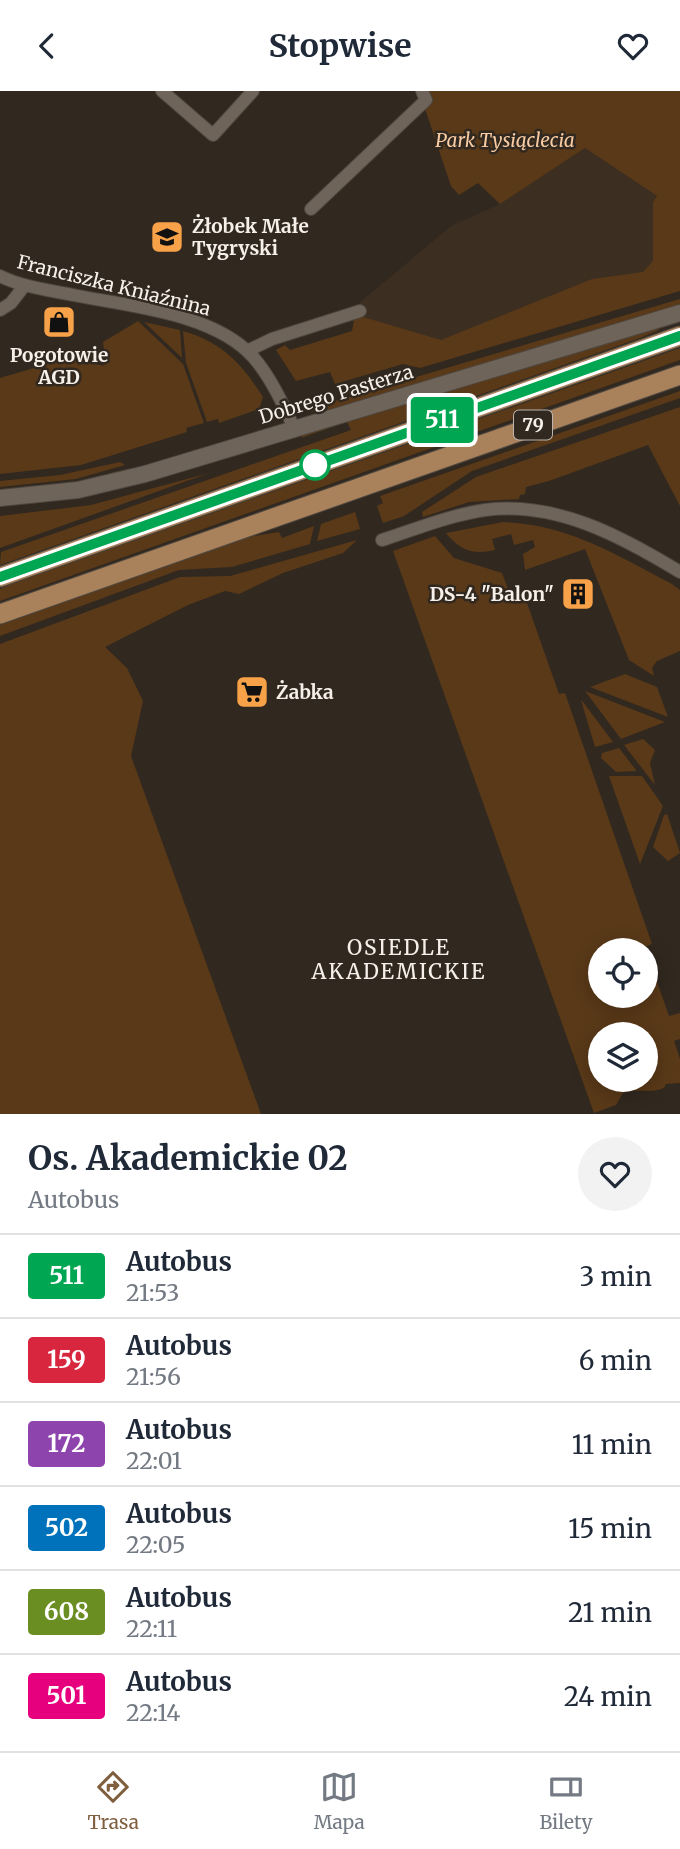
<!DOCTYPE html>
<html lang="pl">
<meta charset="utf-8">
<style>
body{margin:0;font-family:Merriweather,serif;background:#f2f2f3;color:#1f2937;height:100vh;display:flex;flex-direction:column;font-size:26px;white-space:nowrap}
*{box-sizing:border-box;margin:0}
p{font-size:23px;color:#747a83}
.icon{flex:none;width:38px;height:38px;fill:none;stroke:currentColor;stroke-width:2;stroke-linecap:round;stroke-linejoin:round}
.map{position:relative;height:1023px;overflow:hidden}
.panel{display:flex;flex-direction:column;background:#fff;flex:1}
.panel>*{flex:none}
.badge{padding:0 14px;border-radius:5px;font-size:24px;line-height:46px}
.fabs{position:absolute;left:588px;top:847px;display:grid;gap:14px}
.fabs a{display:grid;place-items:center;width:70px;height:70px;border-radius:50%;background:#fff;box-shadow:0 4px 18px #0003;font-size:35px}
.map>.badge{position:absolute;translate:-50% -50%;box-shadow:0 0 0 4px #fff}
.round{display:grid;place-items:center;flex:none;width:74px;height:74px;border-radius:37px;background:#f2f2f3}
.head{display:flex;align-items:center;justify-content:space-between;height:119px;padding:0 28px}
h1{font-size:33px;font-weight:700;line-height:52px}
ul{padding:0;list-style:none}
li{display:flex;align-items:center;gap:21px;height:84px;padding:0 28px;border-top:2px solid #e0e1e3}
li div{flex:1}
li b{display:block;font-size:26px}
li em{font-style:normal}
li .badge{min-width:77px;font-weight:700;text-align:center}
header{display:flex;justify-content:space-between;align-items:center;height:91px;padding:0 28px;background:#fff;font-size:32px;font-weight:700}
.tabs{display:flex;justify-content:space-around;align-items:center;height:98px;border-top:2px solid #e0e1e3;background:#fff;font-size:19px;color:#747a83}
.tabs a{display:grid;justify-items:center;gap:4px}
.tabs .selected{color:#805f3f}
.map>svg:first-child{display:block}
.built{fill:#3c2e20}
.green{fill:#593918;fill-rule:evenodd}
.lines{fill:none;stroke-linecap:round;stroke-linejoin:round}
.minor-casing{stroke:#4e473f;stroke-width:14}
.tertiary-casing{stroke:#4e473f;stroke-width:18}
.primary-casing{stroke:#4e473f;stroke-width:21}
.minor{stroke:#6f645a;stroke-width:12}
.tertiary{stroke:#6f645a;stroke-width:16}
.primary{stroke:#a9815b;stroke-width:19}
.line-casing{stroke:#fff;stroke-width:16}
.line{stroke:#00a651;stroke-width:10}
.stop-dot{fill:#fff;stroke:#00a651;stroke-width:3.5}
.labels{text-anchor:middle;stroke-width:5;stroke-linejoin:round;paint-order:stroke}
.shield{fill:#31281f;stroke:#bcb4ad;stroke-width:2}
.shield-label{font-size:18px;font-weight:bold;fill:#f7f0ea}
.park-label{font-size:19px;font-style:italic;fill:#f9cca3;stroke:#31281f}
.poi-label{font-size:19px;font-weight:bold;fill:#f7f0ea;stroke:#31281f;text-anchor:start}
.street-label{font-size:19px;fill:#f7f0ea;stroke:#31281f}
.neighbourhood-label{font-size:21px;letter-spacing:2px;fill:#f7f0ea;stroke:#31281f}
</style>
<header><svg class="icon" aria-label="back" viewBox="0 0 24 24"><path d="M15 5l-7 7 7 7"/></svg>Stopwise<svg class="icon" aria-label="heart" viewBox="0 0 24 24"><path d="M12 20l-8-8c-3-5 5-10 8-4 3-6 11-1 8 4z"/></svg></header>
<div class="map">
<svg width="680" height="1023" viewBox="0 0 680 1023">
<rect width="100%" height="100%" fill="#31281f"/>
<path class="built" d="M585,57L664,110L660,188L443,253L363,229L358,213L451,135L500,113Z"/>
<path class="green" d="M419,0H680V200L420,277L403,273L335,293L330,281L296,290L276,259L285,254L290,259L352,240L354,229L363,226L441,249L592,188L643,181L653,170V111L657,105L585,57L500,113L478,92L459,104L451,95Z
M680,208V215L331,318L312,321L298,312L318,315Z
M138,230L183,273L204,332L186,337L187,341L81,374L0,383V287L68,267L104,275L98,268L104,259L103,251Z
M144,231L180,239L182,267Z
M658,235L659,239L640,247L0,474L1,461L351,339L347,331L301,347L305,341Z
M183,240C222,251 242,273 263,306L259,318L219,332L218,328L207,331L186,272Z
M680,257V269L0,510V498L11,493Z
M680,300V307L472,380L404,425L383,432L377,415L383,412L380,405Z
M680,316V415L648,354L549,390L526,396L525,403L520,404L519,408L469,411L423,426L422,421L476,386Z
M120,371L125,374L76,388L0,396V390L60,384Z
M209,382L0,457V425L91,414Z
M355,421L360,438L317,450L321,433Z
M503,431C567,433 617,464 672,493L680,499V560L657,570L652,577L654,585L629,569L585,458L525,479L523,463L535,456L533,449L514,454L511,443L492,448L495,459C474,464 460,460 446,442Z
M314,435L310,453L232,476L179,479L0,545V534L248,446L279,441L282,447Z
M435,445L454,467L502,482L510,503L527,512L559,603L565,602L652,853L645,856L646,859H600V905H646V859L669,925L680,922V948L674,950L680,968V992L666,993L664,997C649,1003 638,997 623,1002L616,1014L594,1022L393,460ZM646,943V989H600V943Z
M357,449L343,462L283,482L239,503L225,500L188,514L105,556L127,577L143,610L131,665L261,1023H0V553L180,486L230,485Z
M625,583L657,596L668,626L590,596Z
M585,600L665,631L621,648Z
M581,609L583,611L613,651L595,656Z
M643,648L655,659L650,672L655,694L624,654Z
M619,657L636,679V680L616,681L601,667L602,662Z
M609,685H642L663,715L640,773Z
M667,723L680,762L668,770L653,756L664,724Z"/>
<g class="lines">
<defs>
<path id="minor" d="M162,0L213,44L253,0
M311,118L426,9L422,0
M0,185C22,196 49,199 73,204C129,215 215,222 254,267C271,287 283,313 294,337
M0,219L11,212L25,194
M247,260L272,248L360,220
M382,449C416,438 450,424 485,419C556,410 621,445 680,481"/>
<path id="tertiary" d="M0,407L78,399L145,383L680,222"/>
<path id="primary" d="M0,486L680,245
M0,523L680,284"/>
</defs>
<use href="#minor" class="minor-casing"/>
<use href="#tertiary" class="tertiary-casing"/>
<use href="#primary" class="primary-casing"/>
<use href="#minor" class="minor"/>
<use href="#tertiary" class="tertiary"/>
<use href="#primary" class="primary"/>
</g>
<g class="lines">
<defs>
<path id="line" d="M0,486L680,245"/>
</defs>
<use href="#line" class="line-casing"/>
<use href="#line" class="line"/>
</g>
<defs>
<symbol id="school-square" viewBox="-11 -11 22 22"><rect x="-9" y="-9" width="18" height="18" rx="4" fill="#f7a248" stroke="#31281f"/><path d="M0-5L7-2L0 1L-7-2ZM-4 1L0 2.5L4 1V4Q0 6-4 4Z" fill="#111"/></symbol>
<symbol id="shop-square" viewBox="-11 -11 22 22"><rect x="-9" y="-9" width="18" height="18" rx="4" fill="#f7a248" stroke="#31281f"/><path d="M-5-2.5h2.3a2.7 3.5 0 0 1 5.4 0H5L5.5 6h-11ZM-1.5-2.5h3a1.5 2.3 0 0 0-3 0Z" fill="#111"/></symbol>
<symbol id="building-square" viewBox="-11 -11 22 22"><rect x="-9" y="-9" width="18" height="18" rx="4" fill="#f7a248" stroke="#31281f"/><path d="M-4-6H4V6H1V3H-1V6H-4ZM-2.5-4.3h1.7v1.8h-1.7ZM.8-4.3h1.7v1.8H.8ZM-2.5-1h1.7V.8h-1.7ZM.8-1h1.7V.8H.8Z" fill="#111"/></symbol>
<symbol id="supermarket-square" viewBox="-11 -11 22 22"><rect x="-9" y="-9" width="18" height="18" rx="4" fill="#f7a248" stroke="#31281f"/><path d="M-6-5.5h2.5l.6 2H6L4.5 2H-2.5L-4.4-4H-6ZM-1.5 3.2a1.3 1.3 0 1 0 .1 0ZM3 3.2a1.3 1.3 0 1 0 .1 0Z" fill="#111"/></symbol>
</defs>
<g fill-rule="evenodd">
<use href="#school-square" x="148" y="127" width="38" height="38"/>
<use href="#shop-square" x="40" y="212" width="38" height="38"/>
<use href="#building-square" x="559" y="484" width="38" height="38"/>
<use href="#supermarket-square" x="233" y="582" width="38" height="38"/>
</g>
<circle class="stop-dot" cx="315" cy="374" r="14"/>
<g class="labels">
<rect class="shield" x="514" y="319.5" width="38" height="29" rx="5"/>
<g class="shield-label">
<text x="533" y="340">79</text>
</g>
<g class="park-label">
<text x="505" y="56">Park Tysiąclecia</text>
</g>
<g class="poi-label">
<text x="192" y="142">Żłobek Małe<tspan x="192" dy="22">Tygryski</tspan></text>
<text x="59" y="271" text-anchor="middle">Pogotowie<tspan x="59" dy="22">AGD</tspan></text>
<text x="554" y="510" text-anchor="end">DS-4 "Balon"</text>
<text x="276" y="608">Żabka</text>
</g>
<g class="street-label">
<text transform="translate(114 194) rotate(14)" y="7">Franciszka Kniaźnina</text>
<text transform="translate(336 303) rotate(-17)" y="7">Dobrego Pasterza</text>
</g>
<g class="neighbourhood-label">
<text x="399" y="864">OSIEDLE<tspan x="399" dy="24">AKADEMICKIE</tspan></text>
</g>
</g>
</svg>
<div class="fabs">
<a><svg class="icon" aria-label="locate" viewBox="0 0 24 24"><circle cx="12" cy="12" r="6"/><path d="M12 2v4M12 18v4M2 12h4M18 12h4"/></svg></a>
<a><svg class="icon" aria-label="layers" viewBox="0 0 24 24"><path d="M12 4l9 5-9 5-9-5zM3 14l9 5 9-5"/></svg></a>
</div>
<b class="badge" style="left:442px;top:329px;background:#00a651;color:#fff">511</b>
</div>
<section class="panel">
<div class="head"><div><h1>Os. Akademickie 02</h1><p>Autobus</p></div><a class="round"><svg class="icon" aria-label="heart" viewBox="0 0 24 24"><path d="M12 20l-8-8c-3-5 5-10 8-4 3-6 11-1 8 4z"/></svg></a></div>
<ul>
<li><span class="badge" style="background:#00a651;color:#fff">511</span><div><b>Autobus</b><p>21:53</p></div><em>3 min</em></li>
<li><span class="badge" style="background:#d7263d;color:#fff">159</span><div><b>Autobus</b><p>21:56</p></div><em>6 min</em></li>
<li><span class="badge" style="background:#8e44ad;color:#fff">172</span><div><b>Autobus</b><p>22:01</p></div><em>11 min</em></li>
<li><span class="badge" style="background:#0072bc;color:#fff">502</span><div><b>Autobus</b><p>22:05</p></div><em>15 min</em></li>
<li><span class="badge" style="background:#6b8e23;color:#fff">608</span><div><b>Autobus</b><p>22:11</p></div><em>21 min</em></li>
<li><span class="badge" style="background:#e6007e;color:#fff">501</span><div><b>Autobus</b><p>22:14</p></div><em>24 min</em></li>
</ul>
</section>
<nav class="tabs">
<a class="selected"><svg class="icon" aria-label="directions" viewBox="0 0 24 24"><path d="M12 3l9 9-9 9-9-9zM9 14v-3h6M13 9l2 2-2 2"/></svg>Trasa</a>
<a><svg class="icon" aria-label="map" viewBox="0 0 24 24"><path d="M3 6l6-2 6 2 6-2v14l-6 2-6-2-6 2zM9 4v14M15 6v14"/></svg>Mapa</a>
<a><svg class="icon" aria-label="tickets" viewBox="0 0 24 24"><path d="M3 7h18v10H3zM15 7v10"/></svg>Bilety</a>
</nav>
